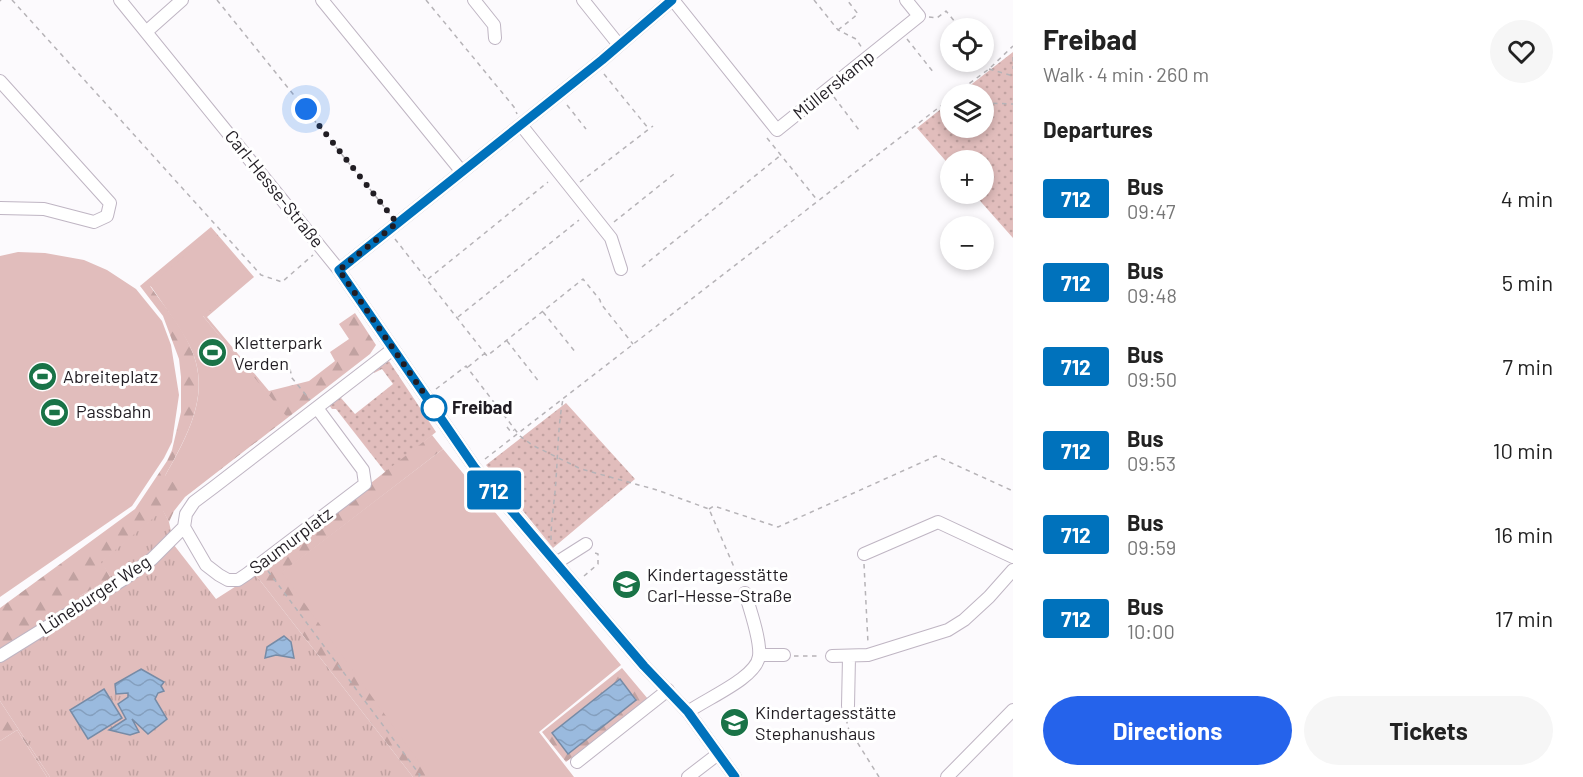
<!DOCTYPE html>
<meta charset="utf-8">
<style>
body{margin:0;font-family:Barlow,sans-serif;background:#f6f6f6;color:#222;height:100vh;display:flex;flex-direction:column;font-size:22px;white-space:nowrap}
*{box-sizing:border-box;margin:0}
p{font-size:20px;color:#767676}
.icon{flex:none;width:33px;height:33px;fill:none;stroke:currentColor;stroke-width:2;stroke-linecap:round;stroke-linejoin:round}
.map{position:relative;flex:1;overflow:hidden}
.sheet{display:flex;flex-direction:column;background:#fff;width:570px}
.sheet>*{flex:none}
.badge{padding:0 12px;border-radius:4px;font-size:21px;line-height:39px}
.controls{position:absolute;left:940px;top:18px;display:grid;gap:12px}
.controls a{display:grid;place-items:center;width:54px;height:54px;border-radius:50%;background:#fff;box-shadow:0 3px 9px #0003;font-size:30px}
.you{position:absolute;width:30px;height:30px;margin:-15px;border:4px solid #fff;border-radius:50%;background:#1a73e8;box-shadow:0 0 0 9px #1a73e833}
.map>.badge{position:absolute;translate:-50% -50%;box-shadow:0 0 0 3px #fff}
h2{padding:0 30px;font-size:22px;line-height:54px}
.round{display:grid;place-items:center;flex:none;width:63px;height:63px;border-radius:32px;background:#f6f6f6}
.overview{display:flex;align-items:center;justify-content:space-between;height:102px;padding:0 30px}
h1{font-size:28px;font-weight:700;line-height:45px}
.cta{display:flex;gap:12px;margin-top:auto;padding:12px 30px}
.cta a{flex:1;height:69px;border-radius:36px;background:#2563eb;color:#fff;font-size:24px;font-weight:700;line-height:69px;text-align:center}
.cta a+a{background:#f6f6f6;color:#222}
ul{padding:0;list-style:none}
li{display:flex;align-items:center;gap:18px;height:84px;padding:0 30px}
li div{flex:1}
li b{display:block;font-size:22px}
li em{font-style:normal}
li .badge{min-width:66px;font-weight:700;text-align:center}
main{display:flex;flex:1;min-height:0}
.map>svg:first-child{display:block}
.grass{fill:url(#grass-dots)}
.forest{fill:url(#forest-firs);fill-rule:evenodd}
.park{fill:url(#park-tufts)}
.pitch{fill:#e1bdbc}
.water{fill:url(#water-waves);stroke:#768ba6;stroke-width:1.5}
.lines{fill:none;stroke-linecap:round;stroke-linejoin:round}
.minor-casing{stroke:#bfb5c3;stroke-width:14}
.path{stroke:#b6b3b7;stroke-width:1.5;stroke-dasharray:4.5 4.5;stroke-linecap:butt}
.minor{stroke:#fff;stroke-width:12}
.line-casing{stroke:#fff;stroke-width:14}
.line{stroke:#0072bc;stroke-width:9}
.walk{stroke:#211d23;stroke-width:6;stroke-dasharray:0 10.8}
.stop-dot{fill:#fff;stroke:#0072bc;stroke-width:3}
.labels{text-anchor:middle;stroke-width:6;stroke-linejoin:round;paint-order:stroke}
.street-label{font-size:18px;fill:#211d23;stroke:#fff}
.poi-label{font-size:18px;fill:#211d23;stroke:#fff;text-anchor:start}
.stop-label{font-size:18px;font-weight:bold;fill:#211d23;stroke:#fff;text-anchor:start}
</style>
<main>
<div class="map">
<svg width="1013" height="777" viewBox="0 0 1013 777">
<defs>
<pattern id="grass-dots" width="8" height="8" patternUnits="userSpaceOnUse" patternTransform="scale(1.5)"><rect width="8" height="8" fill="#e1bdbc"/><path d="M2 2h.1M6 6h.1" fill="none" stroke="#c1a2a1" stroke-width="1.8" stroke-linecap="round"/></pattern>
<pattern id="forest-firs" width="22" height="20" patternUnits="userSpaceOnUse" patternTransform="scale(1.5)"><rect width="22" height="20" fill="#e1bdbc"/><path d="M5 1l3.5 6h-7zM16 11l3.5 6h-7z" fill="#c1a2a1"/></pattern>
<pattern id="park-tufts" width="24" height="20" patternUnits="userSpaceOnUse" patternTransform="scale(1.5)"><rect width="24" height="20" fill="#e1bdbc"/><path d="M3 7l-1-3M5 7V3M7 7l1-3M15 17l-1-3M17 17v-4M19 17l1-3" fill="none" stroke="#c1a2a1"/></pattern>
<pattern id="water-waves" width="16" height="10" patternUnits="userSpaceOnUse" patternTransform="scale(1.5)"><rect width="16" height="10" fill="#9abade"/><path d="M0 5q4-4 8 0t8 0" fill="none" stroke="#849fbe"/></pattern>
</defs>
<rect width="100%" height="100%" fill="#fcfafd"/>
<path class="grass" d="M1013,52V238L974,194H984V160H951V167L917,128L951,101V128H984V94H959Z
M389,361L436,432L386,473L336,409H332L329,405L347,392L341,398L355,414L393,384L382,369L374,373V371Z
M566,403L635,479L553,548L486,465Z"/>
<path class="forest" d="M211,227L254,277L207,317L269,391L309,381L335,361L330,352L349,339L339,324L355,313L376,345L370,354L185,497L174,511L169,522L163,511L102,562L111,578L80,596V613L0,662V608L135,509L167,461L172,450L181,412V377L179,359L163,316L140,286ZM150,286L203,316L286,417L165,476C189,432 214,390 187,340C177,321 162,303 150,286Z
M432,435L443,449L283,572L431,777H413L255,574Z
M622,668L648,699L566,762L542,732ZM620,680L636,699L552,733Z
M0,701L50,777H47L17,730L0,741Z"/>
<path class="park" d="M163,510L169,522L174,545L216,599L255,574L413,777H50L0,701V662L80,613V596L111,578L101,562Z"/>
<path class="pitch" d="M211,234L251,277L203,316L287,417L188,494L165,476C189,433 215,388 186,339C175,320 162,303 150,285Z
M18,252L45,253L84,260L107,270L136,289L162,321L171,345L179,395L172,442L164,458L132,506L0,597V256Z
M443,449L621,665L539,732L574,777H430L282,572Z
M17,730L47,777H0V741Z"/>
<path class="water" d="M284,636L291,642L294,658L276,655L265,658L267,647Z
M141,669L164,682L161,686L164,691L158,693L155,699L167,719L148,734L132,719L139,732L130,735L109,730L126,719L118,704L128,697V693L116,694L115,684Z
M620,679L636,700L568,754L552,733Z
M104,689L122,718L88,739L70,710Z"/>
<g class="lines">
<defs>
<path id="minor" d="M120,0L339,270L475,468L644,666L688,712L735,777
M322,0L462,172
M474,0L494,25L495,38
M583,0L619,45
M673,0L777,130L919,16L906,0
M146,32L182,0
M0,81L110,203L107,216L94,222L44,209L0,208
M521,125L611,238L621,269
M339,270L602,60L672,0
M317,408L363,470L365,484L247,574L238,580H228L219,575L206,565L184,527L186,514L194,502L214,487L393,349
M864,554L938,522L1013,557
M556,563L586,544
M760,655H784
M0,656L124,579L152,559L184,527
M832,656L868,655L948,630L964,620L989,597L1013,570
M848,706L849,657
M688,712C705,699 757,678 759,656C761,641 750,609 745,593
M577,762L668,690
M688,777L718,754
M947,777L1013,710"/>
</defs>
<use href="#minor" class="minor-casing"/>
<path class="path" d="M12,0L261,275L282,282L313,255
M217,0L390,214
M426,0L514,107L517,114
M814,0L838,30L856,39L862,48
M0,1L1,0
M929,17L937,18L946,11L960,28
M838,30L858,14L847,0
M907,39L934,73
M1013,57V69
M989,69L1013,76
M604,74L648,128
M955,94L989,69L1013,46
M834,97L859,130
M984,103L1013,104
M567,105L586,129
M767,138L818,201
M580,182L653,126
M614,222L674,174
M395,239L487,356L583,279L600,300L601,304L633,344
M642,267L781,155
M428,279L548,182
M543,312L576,353
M458,317L579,220
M507,341L540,383
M468,367L485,353
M290,369L292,378L310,400
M436,389L466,366L520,436L532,445L581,469L657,490L709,509L740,581
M507,427L511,432L514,430
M485,459L951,98
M709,509L714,506L778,527L936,456L1013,491
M551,540C551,519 555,499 556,479C558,452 558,425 563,399
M864,564L868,643
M268,571L420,775L418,777
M584,576L598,564V554L595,553
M794,656H819
M847,719V726L879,777"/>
<use href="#minor" class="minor"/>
</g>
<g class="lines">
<defs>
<path id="line" d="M672,0L602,60L339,270L475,468L644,666L688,712L735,777"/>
</defs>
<use href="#line" class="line-casing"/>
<use href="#line" class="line"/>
<path class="walk" d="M306,109L397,223L339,270L434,408"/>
</g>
<defs>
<symbol id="stadium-disc" viewBox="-11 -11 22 22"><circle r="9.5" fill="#197347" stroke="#fff"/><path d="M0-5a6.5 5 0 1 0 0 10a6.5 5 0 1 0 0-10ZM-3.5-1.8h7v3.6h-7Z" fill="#fff"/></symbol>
<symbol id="school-disc" viewBox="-11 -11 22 22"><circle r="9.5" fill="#197347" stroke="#fff"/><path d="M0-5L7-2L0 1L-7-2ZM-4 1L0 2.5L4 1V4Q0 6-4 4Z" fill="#fff"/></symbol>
</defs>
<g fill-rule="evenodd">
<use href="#stadium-disc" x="196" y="336" width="33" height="33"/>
<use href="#stadium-disc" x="26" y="360" width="33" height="33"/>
<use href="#stadium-disc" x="38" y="396" width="33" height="33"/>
<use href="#school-disc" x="610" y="568" width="33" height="33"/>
<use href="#school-disc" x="718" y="706" width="33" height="33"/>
</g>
<circle class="stop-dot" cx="434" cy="408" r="12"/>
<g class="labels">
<g class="street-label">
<text transform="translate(834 85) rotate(-39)" y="6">Müllerskamp</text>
<text transform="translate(274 189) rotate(51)" y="6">Carl-Hesse-Straße</text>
<text transform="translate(291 541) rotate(-37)" y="6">Saumurplatz</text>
<text transform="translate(95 595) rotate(-33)" y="6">Lüneburger Weg</text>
</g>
<g class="poi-label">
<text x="234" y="349">Kletterpark<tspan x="234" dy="21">Verden</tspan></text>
<text x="63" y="383">Abreiteplatz</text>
<text x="76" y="418">Passbahn</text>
<text x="647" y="581">Kindertagesstätte<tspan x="647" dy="21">Carl-Hesse-Straße</tspan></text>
<text x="755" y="719">Kindertagesstätte<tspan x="755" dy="21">Stephanushaus</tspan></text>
</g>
<g class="stop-label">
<text x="452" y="414">Freibad</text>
</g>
</g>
</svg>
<div class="controls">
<a><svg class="icon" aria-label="locate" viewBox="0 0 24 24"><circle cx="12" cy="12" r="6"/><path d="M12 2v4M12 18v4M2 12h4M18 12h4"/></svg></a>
<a><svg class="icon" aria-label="layers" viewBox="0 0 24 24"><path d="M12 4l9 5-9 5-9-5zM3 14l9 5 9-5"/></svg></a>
<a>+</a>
<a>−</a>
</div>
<div class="you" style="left:306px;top:109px"></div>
<b class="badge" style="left:494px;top:490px;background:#0072bc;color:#fff">712</b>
</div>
<section class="sheet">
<div class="overview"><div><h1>Freibad</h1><p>Walk · 4 min · 260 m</p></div><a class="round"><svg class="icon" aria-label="heart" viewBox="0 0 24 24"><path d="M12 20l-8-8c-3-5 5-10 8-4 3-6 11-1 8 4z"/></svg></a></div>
<h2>Departures</h2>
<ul>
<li><span class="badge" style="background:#0072bc;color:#fff">712</span><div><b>Bus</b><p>09:47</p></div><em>4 min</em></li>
<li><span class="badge" style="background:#0072bc;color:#fff">712</span><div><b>Bus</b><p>09:48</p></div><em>5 min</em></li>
<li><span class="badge" style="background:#0072bc;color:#fff">712</span><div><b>Bus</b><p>09:50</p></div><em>7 min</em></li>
<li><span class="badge" style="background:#0072bc;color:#fff">712</span><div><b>Bus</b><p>09:53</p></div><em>10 min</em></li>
<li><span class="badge" style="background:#0072bc;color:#fff">712</span><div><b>Bus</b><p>09:59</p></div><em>16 min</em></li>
<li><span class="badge" style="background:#0072bc;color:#fff">712</span><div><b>Bus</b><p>10:00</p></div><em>17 min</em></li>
</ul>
<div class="cta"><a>Directions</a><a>Tickets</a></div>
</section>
</main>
